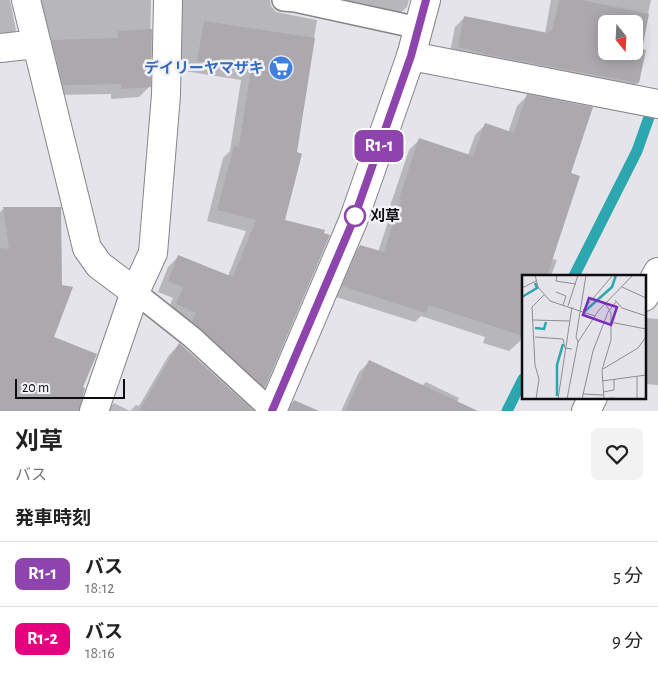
<!DOCTYPE html>
<html lang="ja">
<meta charset="utf-8">
<style>
body{margin:0;font-family:"Alegreya Sans","Noto Sans JP",sans-serif;background:#f2f2f2;color:#222;height:100vh;display:flex;flex-direction:column;font-size:19px;white-space:nowrap}
*{box-sizing:border-box;margin:0}
p{font-size:16px;color:#767676}
.icon{flex:none;width:28px;height:28px;fill:none;stroke:currentColor;stroke-width:2;stroke-linecap:round;stroke-linejoin:round}
.map{position:relative;height:411px;overflow:hidden}
.side{display:flex;flex-direction:column;background:#fff;flex:1}
.side>*{flex:none}
.badge{padding:0 10px;border-radius:8px;font-size:18px;line-height:32px}
.needle{width:32px;rotate:162deg}
.buttons{position:absolute;left:598px;top:15px;display:grid;gap:10px}
.buttons a{display:grid;place-items:center;width:45px;height:45px;border-radius:8px;background:#fff;box-shadow:0 2px 12px #0003;font-size:25px}
.scale{position:absolute;left:15px;bottom:12px;width:110px;box-sizing:border-box;padding-left:5px;border:2px solid #0d0d0f;border-top:0;font-size:14px;line-height:18px;white-space:nowrap;color:#0d0d0f;-webkit-text-stroke:4px #f1f1f7;paint-order:stroke}
.map>.badge{position:absolute;translate:-50% -50%;box-shadow:0 0 0 2px #fff}
h2{padding:0 15px;font-size:19px;line-height:45px}
.round{display:grid;place-items:center;flex:none;width:52px;height:52px;border-radius:8px;background:#f2f2f2}
.summary{display:flex;align-items:center;justify-content:space-between;height:85px;padding:0 15px}
h1{font-size:24px;font-weight:700;line-height:38px}
ul{padding:0;list-style:none}
li{display:flex;align-items:center;gap:15px;height:65px;padding:0 15px;border-top:1px solid #e0e0e0}
li div{flex:1}
li b{display:block;font-size:19px}
li em{font-style:normal}
li .badge{min-width:55px;font-weight:700;text-align:center}
.map>svg:first-child{display:block}
.shadow{fill:#0003;fill-rule:evenodd}
.lines{fill:none;stroke-linecap:round;stroke-linejoin:round}
.stream{stroke:#2ca7af;stroke-width:11}
.building{fill:#aba8ae;fill-rule:evenodd}
.lane-casing{stroke:#85858a;stroke-width:24}
.street-casing{stroke:#85858a;stroke-width:30}
.secondary-casing{stroke:#85858a;stroke-width:30}
.lane{stroke:#fff;stroke-width:21}
.street{stroke:#fff;stroke-width:28}
.secondary{stroke:#fff;stroke-width:28}
.line-casing{stroke:#fff;stroke-width:11}
.line{stroke:#8e44ad;stroke-width:8}
.stop-dot{fill:#fff;stroke:#8e44ad;stroke-width:2.5}
.labels{text-anchor:middle;stroke-width:5;stroke-linejoin:round;paint-order:stroke}
.shop-label{font-size:15px;font-weight:bold;fill:#366cbe;stroke:#f1f1f7;text-anchor:end}
.stop-label{font-size:15px;font-weight:bold;fill:#0d0d0f;stroke:#f1f1f7;text-anchor:start}
.inset-river{fill:none;stroke:#2ca7af;stroke-width:2.5}
.inset-road{fill:none;stroke:#8e8e92;stroke-width:1}
.view{fill:#7b2cbf;fill-opacity:0.15;stroke:#7b2cbf;stroke-width:2.5}
.inset-edge{fill:none;stroke:#0d0d0f;stroke-width:2.5}
</style>
<div class="map">
<svg width="658" height="411" viewBox="0 0 658 411">
<rect width="100%" height="100%" fill="#e4e4ea"/>
<path class="shadow" d="M0,0H10L16,30L5,41H0Z
M27,0H151L149,87L139,97L111,99V94L53,95Z
M168,0H270L271,6L276,12L317,20L284,221L264,387L254,397L166,315L173,298L158,292L168,267L179,256L228,276L246,231L207,221L223,158L230,151L241,80L172,69Z
M291,0H409L407,7L396,17Z
M551,0H651L640,50L638,83L628,92L449,57L455,27L465,17L545,33ZM606,24H634V51H606Z
M527,96L570,173L552,259L557,260L551,276H523V331L520,341L509,351L483,343L485,337L421,316L415,322L333,296L350,256L360,246L378,252L392,210L389,209L409,150L419,140L468,155L475,135L485,125L508,133L517,106Z
M3,209L52,338L82,388L0,411V212Z
M646,318L658,319V385L644,384V319Z
M179,345L252,411H130L136,405L139,406L169,355Z
M369,362L422,386L426,382L459,398L453,411H341L359,372Z
M294,401L315,411H284Z
M114,403L130,411H106Z"/>
<g class="lines">
<path class="stream" d="M574,276L637,151L654,103
M507,411L523,379"/>
</g>
<path class="building" d="M559,0H581L649,14L642,49L646,50L639,83L484,54V53L458,47L464,16L548,33L549,30L552,31ZM606,24H634V51H606Z
M204,21L315,38L297,152L302,154L285,220L325,230L324,233L330,235L265,388L192,321L196,313L176,304L183,287L168,281L178,255L233,277L256,220L217,210L234,146L239,147L251,69L197,61Z
M152,29L151,87L121,89V84L63,85L52,40L118,38V31Z
M527,94L593,107L571,173L580,176L547,276H523V336L429,305L426,313L342,286L360,245L384,252L401,200L399,199L419,138L473,156L485,123L514,133Z
M3,207H61L62,285L73,287L54,337L97,354L83,387L85,388L79,411H0V248L9,249Z
M179,343L185,348L254,411H139Z
M369,360L478,411H345Z
M294,400L319,411H289Z"/>
<g class="lines">
<defs>
<path id="lane" d="M283,0L295,1L419,28
M135,292L193,338L272,411"/>
<path id="street" d="M26,0L87,248L99,265L135,292
M0,48L37,44
M411,56L658,104
M644,297L658,272
M94,411L135,292L153,253L166,95L168,0
M586,411L593,397"/>
<path id="secondary" d="M272,411L353,221L411,56L426,0"/>
</defs>
<use href="#lane" class="lane-casing"/>
<use href="#street" class="street-casing"/>
<use href="#secondary" class="secondary-casing"/>
<use href="#lane" class="lane"/>
<use href="#street" class="street"/>
<use href="#secondary" class="secondary"/>
</g>
<g class="lines">
<defs>
<path id="line" d="M272,411L353,221L411,56L426,0"/>
</defs>
<use href="#line" class="line-casing"/>
<use href="#line" class="line"/>
</g>
<defs>
<symbol id="supermarket-disc" viewBox="-11 -11 22 22"><circle r="9.5" fill="#3f7fe0" stroke="#f1f1f7"/><path d="M-6-5.5h2.5l.6 2H6L4.5 2H-2.5L-4.4-4H-6ZM-1.5 3.2a1.3 1.3 0 1 0 .1 0ZM3 3.2a1.3 1.3 0 1 0 .1 0Z" fill="#fff"/></symbol>
</defs>
<g fill-rule="evenodd">
<use href="#supermarket-disc" x="267" y="54" width="28" height="28"/>
</g>
<circle class="stop-dot" cx="355" cy="216" r="10"/>
<g class="labels">
<g class="shop-label">
<text x="264" y="73">デイリーヤマザキ</text>
</g>
<g class="stop-label">
<text x="370" y="221">刈草</text>
</g>
</g>
<g transform="translate(522 275)">
<rect width="124" height="124" fill="#e4e4ea"/>
<path class="inset-river" d="M0,22L15,13L13,8M63,36L90,12L94,0M13,53L22,54L24,47M35,121V90L41,69"/>
<path class="inset-road" d="M13,0L16,12L28,26L73,41M35,0L34,6L54,9M100,12L124,23M0,13L14,6M34,17L44,21L41,30M93,25L100,33L124,41M46,31L56,0M61,35L91,0M11,45L48,46M88,47L124,54M13,62L41,64L43,73L50,74M56,67L54,62L64,0M81,94L116,73L124,62M115,101V124M80,106L124,100M81,117L92,115V104M61,119L81,120M88,123L106,124M14,124L17,104L13,90L10,32L22,20M36,124L50,32M45,124L56,67L77,35L111,0M60,124L71,76L86,37L94,27M82,124L80,95L89,65V38L83,28"/>
<path class="view" d="M67,23L95,32L89,50L61,40Z"/>
<rect width="124" height="124" class="inset-edge"/>
</g>
</svg>
<div class="buttons">
<a><svg class="needle" viewBox="-14 -14 28 28"><path d="M0-13l5 13h-10z" fill="#e53935"/><path d="M0 13l5-13h-10z" fill="#767676"/></svg></a>
</div>
<div class="scale">20 m</div>
<b class="badge" style="left:379px;top:146px;background:#8e44ad;color:#fff">R1-1</b>
</div>
<section class="side">
<div class="summary"><div><h1>刈草</h1><p>バス</p></div><a class="round"><svg class="icon" aria-label="heart" viewBox="0 0 24 24"><path d="M12 20l-8-8c-3-5 5-10 8-4 3-6 11-1 8 4z"/></svg></a></div>
<h2>発車時刻</h2>
<ul>
<li><span class="badge" style="background:#8e44ad;color:#fff">R1-1</span><div><b>バス</b><p>18:12</p></div><em>5 分</em></li>
<li><span class="badge" style="background:#e6007e;color:#fff">R1-2</span><div><b>バス</b><p>18:16</p></div><em>9 分</em></li>
</ul>
</section>
